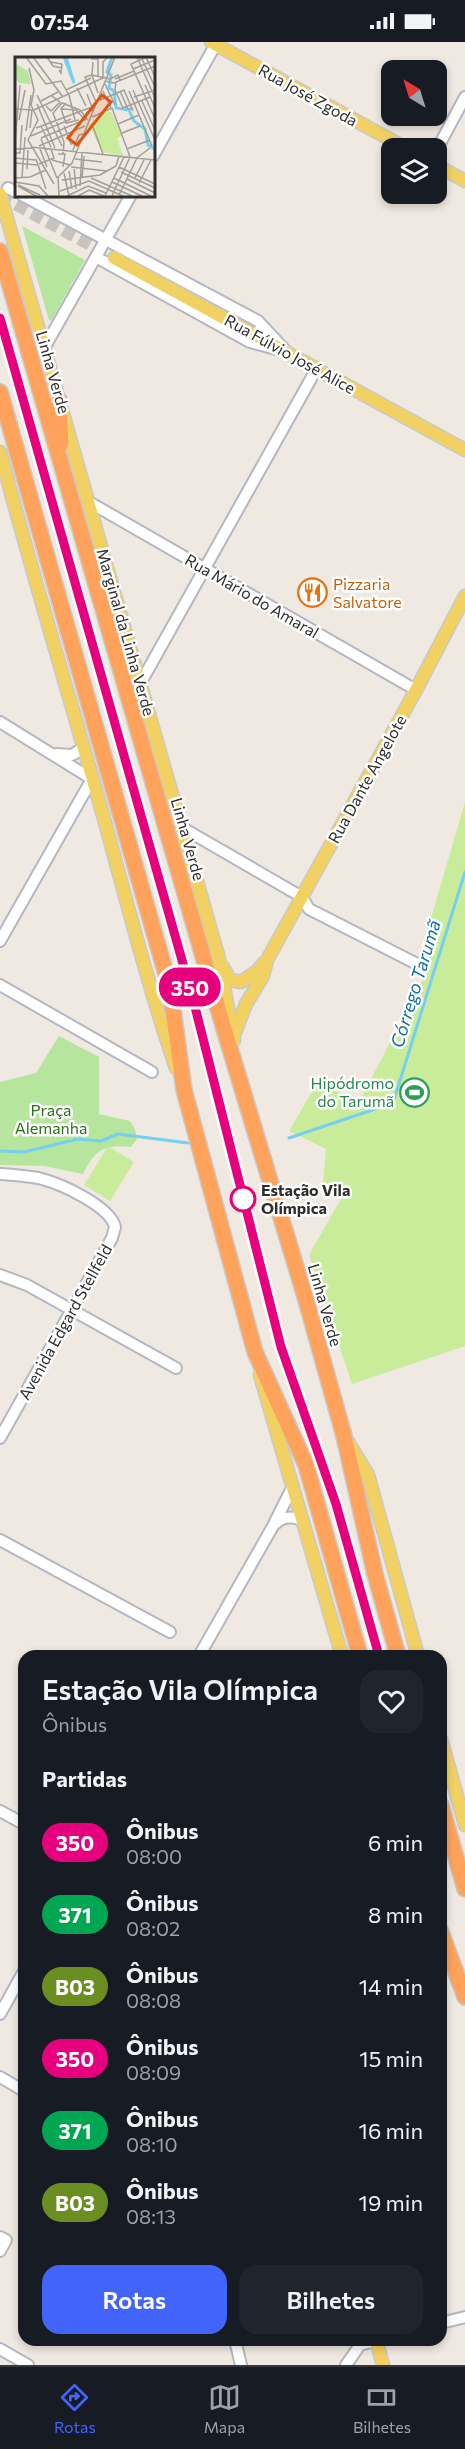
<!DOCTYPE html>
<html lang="pt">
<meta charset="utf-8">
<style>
body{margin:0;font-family:Commissioner,sans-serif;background:#20242c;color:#f1f3f6;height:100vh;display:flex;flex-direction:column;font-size:22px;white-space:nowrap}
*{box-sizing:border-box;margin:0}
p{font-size:20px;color:#9ea1a6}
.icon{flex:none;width:33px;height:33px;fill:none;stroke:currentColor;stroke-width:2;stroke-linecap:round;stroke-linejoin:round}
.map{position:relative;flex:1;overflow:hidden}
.side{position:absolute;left:18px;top:1608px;width:429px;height:696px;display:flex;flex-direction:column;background:#171b24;border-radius:18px;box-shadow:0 3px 9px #0003}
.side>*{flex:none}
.badge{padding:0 12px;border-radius:20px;font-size:21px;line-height:39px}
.needle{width:39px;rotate:322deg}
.buttons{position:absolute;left:381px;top:18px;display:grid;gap:12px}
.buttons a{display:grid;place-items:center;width:66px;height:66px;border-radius:12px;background:#171b24;box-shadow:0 3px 9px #0003;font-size:30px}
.map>.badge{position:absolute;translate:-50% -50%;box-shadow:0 0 0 3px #fff}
h2{padding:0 24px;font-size:22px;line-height:54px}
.round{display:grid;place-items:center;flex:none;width:63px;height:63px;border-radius:18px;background:#20242c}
.head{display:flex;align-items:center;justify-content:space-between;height:102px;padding:0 24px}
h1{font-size:28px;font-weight:600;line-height:45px}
.button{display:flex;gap:12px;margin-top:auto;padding:12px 24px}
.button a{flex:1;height:69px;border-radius:18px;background:#4264fb;color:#fff;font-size:24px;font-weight:600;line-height:69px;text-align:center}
.button a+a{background:#20242c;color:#f1f3f6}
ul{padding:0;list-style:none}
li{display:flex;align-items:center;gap:18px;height:72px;padding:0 24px}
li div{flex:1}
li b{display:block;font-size:22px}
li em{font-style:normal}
li .badge{min-width:66px;font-weight:700;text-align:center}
.status{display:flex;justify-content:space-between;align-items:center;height:42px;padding:0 30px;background:#171b24;direction:ltr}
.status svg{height:16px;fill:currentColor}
.menu{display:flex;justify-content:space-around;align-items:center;height:84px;border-top:2px solid #363941;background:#171b24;font-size:16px;color:#9ea1a6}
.menu a{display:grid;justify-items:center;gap:3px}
.menu .current{color:#4264fb}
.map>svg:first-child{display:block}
.green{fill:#b6e59e}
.pitch{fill:#c9ec9a}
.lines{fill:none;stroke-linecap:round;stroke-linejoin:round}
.stream{stroke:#75cff0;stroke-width:3}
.major-tunnel{stroke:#c8c4bd;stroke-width:12;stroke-dasharray:12 6;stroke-linecap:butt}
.minor-casing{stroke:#b4b7c1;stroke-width:14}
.major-casing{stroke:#c9c9c9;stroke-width:15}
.highway-casing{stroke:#c9c9c9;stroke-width:18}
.minor{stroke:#fff;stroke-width:10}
.major{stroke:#f2d163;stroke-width:12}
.highway{stroke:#ffa35c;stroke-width:15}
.line-casing{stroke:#fff;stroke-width:14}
.line{stroke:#e6007e;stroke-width:9}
.stop-dot{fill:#fff;stroke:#e6007e;stroke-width:3}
.labels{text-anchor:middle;stroke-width:5;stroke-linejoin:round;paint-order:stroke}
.street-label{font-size:16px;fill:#2e2e2e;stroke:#fff}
.food-label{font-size:16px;fill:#c56008;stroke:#fff;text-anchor:start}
.leisure-label{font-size:16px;fill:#27864d;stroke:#fff;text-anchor:end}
.park-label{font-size:16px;fill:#2c6e1b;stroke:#fff}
.stop-label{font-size:16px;font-weight:bold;fill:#2e2e2e;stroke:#fff;text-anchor:start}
.water-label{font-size:18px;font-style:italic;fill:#0d6fa3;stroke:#fff}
.inset-river{fill:none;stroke:#75cff0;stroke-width:3}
.inset-road{fill:none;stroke:#a29e99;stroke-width:1.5}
.view{fill:#df570e;fill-opacity:0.15;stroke:#df570e;stroke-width:3}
.inset-edge{fill:none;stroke:#2e2e2e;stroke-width:3}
</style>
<div class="status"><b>07:54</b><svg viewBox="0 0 49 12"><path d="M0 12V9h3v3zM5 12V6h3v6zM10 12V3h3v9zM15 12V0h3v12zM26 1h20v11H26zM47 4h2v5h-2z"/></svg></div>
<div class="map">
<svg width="465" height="2323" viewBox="0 0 465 2323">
<rect width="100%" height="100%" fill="#efe9e1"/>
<path class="green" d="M22,184L85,218L51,279L49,278Z
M59,994L99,1015V1072L130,1079L135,1087L137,1097L131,1105C103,1103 96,1107 83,1132L44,1124L0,1123V1040L36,1031Z"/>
<path class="pitch" d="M465,760V1304L352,1342L309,1213L342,1155L323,1140L326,1107L289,1089L317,1041L360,1058L431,922L424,900Z
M108,1104L134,1120L110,1159L84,1143Z"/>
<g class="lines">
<path class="stream" d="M289,1096L393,1061L465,830
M0,1109L24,1110L78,1097L101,1099L118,1092L188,1101"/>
<path class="major-tunnel" d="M0,154L114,216"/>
<defs>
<path id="minor" d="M436,109L465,55
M153,114L217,0
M8,146L16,150
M22,153L258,279L285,308
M96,215L250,300L276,307
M43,308L131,153
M89,460L416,648
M140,642L317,326
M0,680L92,737L0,899
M56,712L72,713L83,706
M181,785L302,855L309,867L421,924
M0,943L152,1030
M0,1132C14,1133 29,1134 42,1137C61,1142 110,1164 115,1185L112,1196L0,1396
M0,1233L27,1243L176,1326
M275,1482C283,1474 292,1474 302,1478L304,1483
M0,1498L170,1590
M199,1614L273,1484L293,1444
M0,1769L24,1782
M0,1972L24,1929
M0,2035L24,2049
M0,2195L6,2198L0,2209
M441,2281L465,2275
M235,2298L241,2323
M0,2307L28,2323
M346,2323L360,2303L378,2298"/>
<path id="major" d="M211,0L406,106
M436,123L465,139
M0,152L218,913L234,998
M114,216L465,408
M0,410C31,527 66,643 99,759C124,848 146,938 176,1026
M223,925L230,938L241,940L256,930L267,918L416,648L465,554
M234,993L246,962L263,934L266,922
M260,1333L342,1614
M348,1400L368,1433L418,1614
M441,1697L465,1783
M376,2298L383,2323"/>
<path id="highway" d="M0,209L222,980L306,1258L344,1394L375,1532L398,1614
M0,350L170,946L184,1048L255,1310L306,1423L360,1614
M59,358L61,402
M441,1763L465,1847
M441,1890L465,1955"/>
</defs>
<use href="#minor" class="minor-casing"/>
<use href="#major" class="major-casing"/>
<use href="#highway" class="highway-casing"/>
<use href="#minor" class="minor"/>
<use href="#major" class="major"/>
<use href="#highway" class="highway"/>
</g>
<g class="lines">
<defs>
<path id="line" d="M0,276L193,957L281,1305L336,1462L379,1614"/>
</defs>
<use href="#line" class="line-casing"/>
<use href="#line" class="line"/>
</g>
<defs>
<symbol id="restaurant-ring" viewBox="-11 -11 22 22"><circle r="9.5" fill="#fff" stroke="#e8710a" stroke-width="1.5"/><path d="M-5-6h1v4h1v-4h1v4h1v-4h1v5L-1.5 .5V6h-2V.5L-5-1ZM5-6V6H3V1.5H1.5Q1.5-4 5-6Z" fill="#e8710a"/></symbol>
<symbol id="stadium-ring" viewBox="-11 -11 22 22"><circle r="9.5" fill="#fff" stroke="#2e9e5b" stroke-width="1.5"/><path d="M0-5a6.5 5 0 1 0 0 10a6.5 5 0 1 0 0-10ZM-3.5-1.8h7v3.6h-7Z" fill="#2e9e5b"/></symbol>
</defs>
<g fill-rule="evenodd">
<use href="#restaurant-ring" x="296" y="534" width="33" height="33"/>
<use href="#stadium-ring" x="398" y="1034" width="33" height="33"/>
</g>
<circle class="stop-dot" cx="243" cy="1157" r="12"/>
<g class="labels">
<g class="street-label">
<text transform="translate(308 53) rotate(29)" y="6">Rua José Zgoda</text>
<text transform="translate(290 312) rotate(29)" y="6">Rua Fúlvio José Alice</text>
<text transform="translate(53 330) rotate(74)" y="6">Linha Verde</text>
<text transform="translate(252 554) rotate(30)" y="6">Rua Mário do Amaral</text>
<text transform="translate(126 590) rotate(74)" y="6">Marginal da Linha Verde</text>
<text transform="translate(367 737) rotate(-61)" y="6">Rua Dante Angelote</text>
<text transform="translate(188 797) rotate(74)" y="6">Linha Verde</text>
<text transform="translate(325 1263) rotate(74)" y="6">Linha Verde</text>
<text transform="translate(65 1280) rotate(-61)" y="6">Avenida Edgard Stellfeld</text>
</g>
<g class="food-label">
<text x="333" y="548">Pizzaria<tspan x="333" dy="18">Salvatore</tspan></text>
</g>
<g class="leisure-label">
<text x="394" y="1047">Hipódromo<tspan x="394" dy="18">do Tarumã</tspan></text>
</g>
<g class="park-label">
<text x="51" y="1074">Praça<tspan x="51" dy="18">Alemanha</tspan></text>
</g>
<g class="stop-label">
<text x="261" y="1154">Estação Vila<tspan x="261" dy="18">Olímpica</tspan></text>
</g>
<g class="water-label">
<text transform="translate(416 942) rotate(-73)" y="6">Córrego Tarumã</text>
</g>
</g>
<g transform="translate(15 15)">
<rect width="140" height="140" fill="#efe9e1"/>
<path d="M1,7L13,14L16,27L4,26L0,20Z" fill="#b6e59e"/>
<path d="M90,55H96L107,79L102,81L108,99L88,95L74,68Z" fill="#c9ec9a"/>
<path class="inset-river" d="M49,0L59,26M51,0L59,26M97,0L92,15L96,18L94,31L99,34L101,51L114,53L119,64L130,72L133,88L140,92"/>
<path class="inset-road" d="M11,0L31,27L46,24L54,38M18,0L48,40M32,0L38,9L47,11M122,0L140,41M131,0L116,7L140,62M131,0L140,20M76,2H83V19M127,2L140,30M36,5L47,7L46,16L44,13M78,5L77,18L70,20L81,45M14,11L19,33L16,48L23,63L13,83L39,127M118,12L140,3M88,20V5L93,0M100,22L119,14M90,24L99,26L140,9M101,25L100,33L108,51L135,40M90,27L100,48M130,28L140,51M62,31L71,49M51,33L76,21M118,33L140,83M88,34L96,51M105,34L113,52L118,51M114,34L137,89M83,36L77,18L95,22L103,18L105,23M22,38L47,89M54,38L60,63M119,40L140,33M85,43L109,33L118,54M26,44L43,35M127,44L140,73M51,46L46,52L51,66L64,63M22,47L40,91M31,49L36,54L45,45L37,39M0,52L19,53L90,20M47,52L61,53L70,63M71,56L78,53L72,37M77,60L97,51L115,100L97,139M4,63L10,33M103,67L124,58M26,69L36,90M49,69L56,87L60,86M78,70L88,97M15,71L17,53M21,71L77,50M11,74L16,38M107,76L125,69M16,79L56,62M26,81L72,62L65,53M26,82L42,121M0,85L5,28M24,89L70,69M16,90L140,103M0,92L18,91M25,92L32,110M112,92L135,83M58,93L64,78L68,77M0,96H5L7,68M43,97H50L48,110M48,97L49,85L38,56L47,46L65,53M0,101L21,103M21,102L31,132M60,102L87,105M37,103L55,108M0,106L22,108M24,107L39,101L36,92M56,110L92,114M59,110L61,132M104,110L140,127M12,112L13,93M54,114L57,132M106,115L140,131M49,116L54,139M7,120L10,80M67,120L69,99M0,121L15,120L31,113M76,121L117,139M99,121L136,139M120,121L129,103M112,122L140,136M47,123L85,118L101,109L104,99M0,125L24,129L33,139M97,125L127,139M124,126L136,103M3,128L25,138M3,129L21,139M65,129L67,95M45,134L74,124L108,139M104,138L122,101L135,91M44,139L43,120L57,106L100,0M52,139L73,129L91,136M63,139L74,133L89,139M90,139L109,100"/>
<path class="view" d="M87,38L96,45L62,88L53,81Z"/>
<rect width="140" height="140" class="inset-edge"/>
</g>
</svg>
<div class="buttons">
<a><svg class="needle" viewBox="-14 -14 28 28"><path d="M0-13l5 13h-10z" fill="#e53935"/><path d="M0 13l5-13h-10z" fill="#9ea1a6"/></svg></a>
<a><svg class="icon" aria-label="layers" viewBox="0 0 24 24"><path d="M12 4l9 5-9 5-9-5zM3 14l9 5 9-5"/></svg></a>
</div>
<b class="badge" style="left:190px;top:945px;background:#e6007e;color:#fff">350</b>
<section class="side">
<div class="head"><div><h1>Estação Vila Olímpica</h1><p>Ônibus</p></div><a class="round"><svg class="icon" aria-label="heart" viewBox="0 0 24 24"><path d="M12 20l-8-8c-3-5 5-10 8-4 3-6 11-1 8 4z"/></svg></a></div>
<h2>Partidas</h2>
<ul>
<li><span class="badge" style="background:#e6007e;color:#fff">350</span><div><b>Ônibus</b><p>08:00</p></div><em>6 min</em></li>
<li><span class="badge" style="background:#00a651;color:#fff">371</span><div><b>Ônibus</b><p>08:02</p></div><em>8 min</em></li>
<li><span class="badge" style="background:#6b8e23;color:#fff">B03</span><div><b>Ônibus</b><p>08:08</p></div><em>14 min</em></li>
<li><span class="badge" style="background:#e6007e;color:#fff">350</span><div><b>Ônibus</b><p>08:09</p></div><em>15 min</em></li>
<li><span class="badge" style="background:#00a651;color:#fff">371</span><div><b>Ônibus</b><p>08:10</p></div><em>16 min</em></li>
<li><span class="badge" style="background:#6b8e23;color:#fff">B03</span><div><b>Ônibus</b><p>08:13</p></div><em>19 min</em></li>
</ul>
<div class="button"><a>Rotas</a><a>Bilhetes</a></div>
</section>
</div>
<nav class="menu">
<a class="current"><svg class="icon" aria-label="directions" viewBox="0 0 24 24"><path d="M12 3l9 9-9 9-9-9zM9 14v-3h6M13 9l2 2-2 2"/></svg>Rotas</a>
<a><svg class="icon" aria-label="map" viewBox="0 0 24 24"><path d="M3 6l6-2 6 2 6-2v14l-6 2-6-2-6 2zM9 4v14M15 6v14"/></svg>Mapa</a>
<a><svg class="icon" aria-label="tickets" viewBox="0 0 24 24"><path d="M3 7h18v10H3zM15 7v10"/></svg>Bilhetes</a>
</nav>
